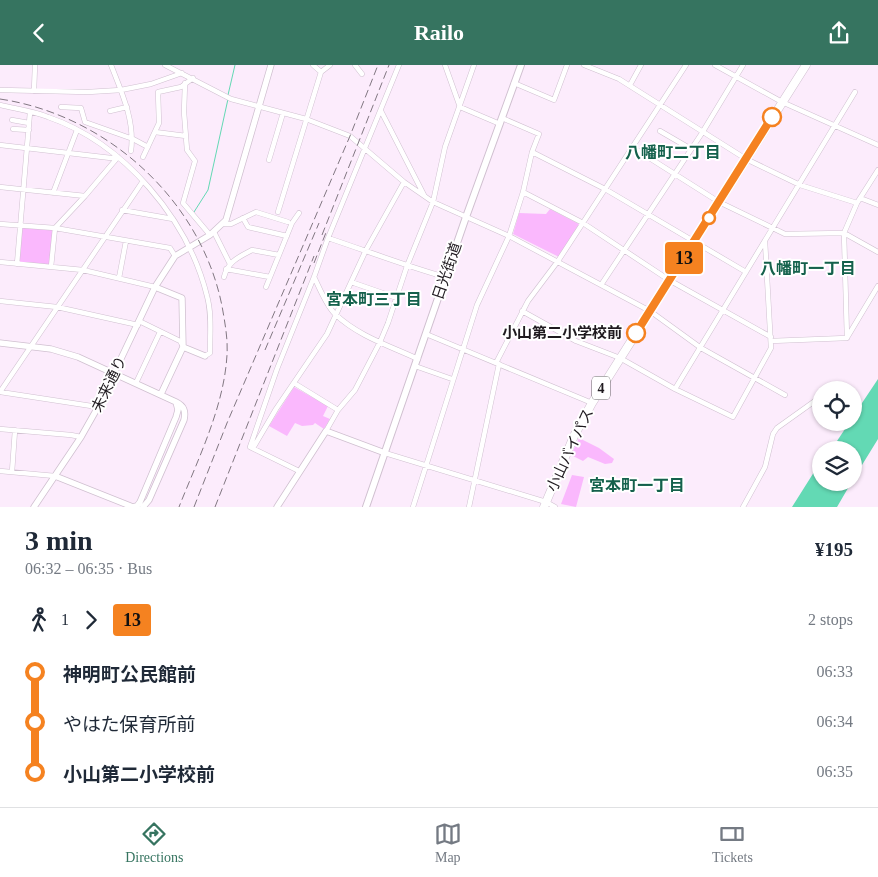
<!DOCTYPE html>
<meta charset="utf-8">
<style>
body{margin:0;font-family:"Times New Roman","Noto Sans JP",serif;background:#f6f6f7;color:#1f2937;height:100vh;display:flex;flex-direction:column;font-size:19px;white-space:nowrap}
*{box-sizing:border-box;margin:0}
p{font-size:16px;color:#747a83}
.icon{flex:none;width:28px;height:28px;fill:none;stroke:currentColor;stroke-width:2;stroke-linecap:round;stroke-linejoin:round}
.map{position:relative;height:442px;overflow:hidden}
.side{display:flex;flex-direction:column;background:#fff;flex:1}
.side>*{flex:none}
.badge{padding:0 10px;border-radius:4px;font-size:18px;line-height:32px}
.fabs{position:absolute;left:812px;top:316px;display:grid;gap:10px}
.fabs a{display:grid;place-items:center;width:50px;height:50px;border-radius:50%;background:#fff;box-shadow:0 1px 4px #0004;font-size:25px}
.map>.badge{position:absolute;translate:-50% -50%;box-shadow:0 0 0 2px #fff}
.legs{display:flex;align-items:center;gap:8px;height:55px;padding:0 25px;font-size:16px}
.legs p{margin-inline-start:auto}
.summary{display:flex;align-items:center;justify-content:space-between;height:85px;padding:0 25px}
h1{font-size:28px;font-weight:700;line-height:38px}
ul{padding:0 25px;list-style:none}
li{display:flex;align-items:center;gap:18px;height:50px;font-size:19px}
li i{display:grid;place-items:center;width:8px;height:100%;margin:0 6px;background:currentColor}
li i::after{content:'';width:12px;height:12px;margin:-6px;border:4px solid;border-radius:50%;background:#fff}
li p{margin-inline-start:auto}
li:first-child i{background:linear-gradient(#0000 50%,currentColor 0)}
li:last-child i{background:linear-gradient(currentColor 50%,#0000 0)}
header{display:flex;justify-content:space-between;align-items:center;height:65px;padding:0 25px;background:#367460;color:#fff;font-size:22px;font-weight:700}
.tab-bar{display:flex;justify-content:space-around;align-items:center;height:70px;border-top:1px solid #e0e1e3;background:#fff;font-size:14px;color:#747a83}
.tab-bar a{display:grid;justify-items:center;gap:2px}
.tab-bar .on{color:#367460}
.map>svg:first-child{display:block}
.green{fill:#fab8fd}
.water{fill:#63d9b4}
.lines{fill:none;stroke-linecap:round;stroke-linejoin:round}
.stream{stroke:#63d9b4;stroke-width:1}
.minor-casing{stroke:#d0c0d0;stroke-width:5.5}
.tertiary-casing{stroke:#d0c0d0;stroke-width:7}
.secondary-casing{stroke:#d0c0d0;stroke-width:8}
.trunk-casing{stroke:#d0c0d0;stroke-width:9}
.minor{stroke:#fff;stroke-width:4.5}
.tertiary{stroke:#fff;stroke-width:5.5}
.secondary{stroke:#fff;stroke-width:6}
.trunk{stroke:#fff;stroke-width:8}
.rail{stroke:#817781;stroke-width:1;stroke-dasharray:8 4;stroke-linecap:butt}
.line-1-casing{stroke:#fff;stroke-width:11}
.line-1{stroke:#f58220;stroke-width:8}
.stop-1-dot{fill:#fff;stroke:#f58220;stroke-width:2.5}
.labels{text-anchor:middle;stroke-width:4;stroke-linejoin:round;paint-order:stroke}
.shield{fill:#fff;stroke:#625f62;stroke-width:1}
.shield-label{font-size:14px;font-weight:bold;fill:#1f1a1f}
.street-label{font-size:15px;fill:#1f1a1f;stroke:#fff}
.stop-label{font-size:15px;font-weight:bold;fill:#1f1a1f;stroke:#fff;text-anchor:end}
.neighbourhood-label{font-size:16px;font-weight:bold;fill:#14614c;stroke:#fff}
</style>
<header><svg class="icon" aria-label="back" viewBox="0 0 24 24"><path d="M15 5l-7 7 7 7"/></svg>Railo<svg class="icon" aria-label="share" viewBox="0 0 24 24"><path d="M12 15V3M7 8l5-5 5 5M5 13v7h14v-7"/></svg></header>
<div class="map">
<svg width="878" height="442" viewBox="0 0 878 442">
<rect width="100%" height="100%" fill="#fcecfc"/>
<path class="green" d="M550,144L579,159L559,192L513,169L519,148L546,149Z
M21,162L54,164L50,201L18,197Z
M294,322L328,341L323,351L330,354L324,364L315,358L313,360L302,361L295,358L287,371L269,361Z
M579,373L599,383L614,394L612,398L605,399L588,392L583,396L571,390Z
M572,410L584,412L576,442L561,439Z"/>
<path class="water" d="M878,314V374L854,413V385H831L849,358H854V350Z
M821,396V418H851L837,442H792Z"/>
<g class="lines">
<path class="stream" d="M228,30L235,0
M194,147L208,125L228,34"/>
<defs>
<path id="minor" d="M111,0C122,28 135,56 131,86
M165,0L231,34L306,54L350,71L404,117L433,137L509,171L650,246L701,283L785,330
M313,0L321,7
M355,0L362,9
M445,0L460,42L500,59
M584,0L619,14L746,94L800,120L857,138
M715,0L782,37L878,80
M185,18L184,47L187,85L195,96L183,138L210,170
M514,18L554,35L567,0
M630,20L641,0
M0,25L88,27L121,25L151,19L182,8
M34,26L35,0
M0,40C16,44 33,46 48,52C124,78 188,154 207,231C212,249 210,269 210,288L205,291
M61,42L81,43L85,57L133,74L148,82
M110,46L127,42
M381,46L424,130
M12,55L29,58
M13,64L29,65
M660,66L691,84
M155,67L186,71
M0,80L111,93L118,92
M632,82L719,137L785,169L844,168L878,187
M532,87L605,124L746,207
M143,92L159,58L158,27L181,22L193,13
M269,95L283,48
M0,122L85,131L118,92
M523,127L583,158L669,215L771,272
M53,128L77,65
M860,133L878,140
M122,145L173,154
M278,147L321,7L330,0
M243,153L248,162L287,171
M0,159L55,163L170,183L175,191
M223,159H231L256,147L288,157
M214,167L230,199
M328,173C367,186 406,201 445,212
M0,197L83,205L155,222
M17,199L30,47
M51,202L55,163L85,131
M226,204L270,212
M224,212C228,196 239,192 252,185L279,190
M314,212C320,224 326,240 335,249C358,271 390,281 418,294
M119,213L126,176
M351,217L397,233
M601,220L702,68L743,0
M266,222L292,158L299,148
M0,236L57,242L138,260
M522,246L576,276L620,293L675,324L733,352L771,283L765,176
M139,256L180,276L183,281
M426,269L592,338
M848,271L878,221
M847,273L844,168L857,138L878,105
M771,276L847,273
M496,298L528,236L558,196L686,0
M415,301L452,314
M136,318L160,267
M294,318L338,345
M675,324L855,27
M0,327L143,116
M0,327L98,342
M0,364L71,370L81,372
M326,366L338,345L355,325L380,277L388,258L407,201L433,137L445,82L474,0
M253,383L276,344L327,269L366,185L404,117
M385,388L546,437L555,442
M0,406L55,411
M299,406L250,382L277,304L314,212L328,173L399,0
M12,407L15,365
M413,442L477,240L509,171L523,127L532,87L539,69L502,53
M469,442L499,299
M743,442L765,402L773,369L777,363L819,333"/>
<path id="tertiary" d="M155,222L182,233L183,282L161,329
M0,278L51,284L78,292L176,337L178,345L176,352L140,437L137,441L132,442
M183,282L205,291
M55,411L133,442
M34,442L81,372L98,342L155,222L175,191L210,170L226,155L271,0
M143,442L149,435L184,355C186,346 184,341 176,337
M277,442L326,366L385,388"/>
<path id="secondary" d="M366,442L466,152L521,0"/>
<path id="trunk" d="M544,442L574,371L592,338L806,0"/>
</defs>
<use href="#minor" class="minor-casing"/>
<use href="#tertiary" class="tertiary-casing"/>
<use href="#secondary" class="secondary-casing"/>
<use href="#trunk" class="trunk-casing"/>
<use href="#minor" class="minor"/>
<use href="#tertiary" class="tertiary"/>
<use href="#secondary" class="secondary"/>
<use href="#trunk" class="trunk"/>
<path class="rail" d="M0,34C107,50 201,135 222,241C225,258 228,274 227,290C224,342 198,394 179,442
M322,170L389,0
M314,198L327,165
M265,285L319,158
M194,442L227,358L350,71L378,0
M215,442L314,191"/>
</g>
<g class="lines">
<defs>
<path id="line-1" d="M636,268L772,52"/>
</defs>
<use href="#line-1" class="line-1-casing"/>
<use href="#line-1" class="line-1"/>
</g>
<g class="stop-1-dot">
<circle cx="772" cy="52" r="9"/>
<circle cx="709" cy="153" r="6"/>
<circle cx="636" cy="268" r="9"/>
</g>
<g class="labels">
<rect class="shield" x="592" y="311.5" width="18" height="23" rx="4"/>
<g class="shield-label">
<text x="601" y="328">4</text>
</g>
<g class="street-label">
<text transform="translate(447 206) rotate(-71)" y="5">日光街道</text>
<text transform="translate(109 319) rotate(-64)" y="5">未来通り</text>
<text transform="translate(570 385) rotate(-65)" y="5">小山バイパス</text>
</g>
<g class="stop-label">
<text x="622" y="273">小山第二小学校前</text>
</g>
<g class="neighbourhood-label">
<text x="673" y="93">八幡町二丁目</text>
<text x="808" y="209">八幡町一丁目</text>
<text x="374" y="240">宮本町三丁目</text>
<text x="637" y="426">宮本町一丁目</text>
</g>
</g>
</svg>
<div class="fabs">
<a><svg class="icon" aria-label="locate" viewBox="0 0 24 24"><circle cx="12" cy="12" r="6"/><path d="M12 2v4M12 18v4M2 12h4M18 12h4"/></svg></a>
<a><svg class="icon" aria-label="layers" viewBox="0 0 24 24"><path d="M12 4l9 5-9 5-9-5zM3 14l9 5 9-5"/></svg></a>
</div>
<b class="badge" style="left:684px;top:193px;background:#f58220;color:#111">13</b>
</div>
<section class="side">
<div class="summary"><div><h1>3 min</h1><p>06:32 – 06:35 · Bus</p></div><b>¥195</b></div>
<div class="legs"><svg class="icon" aria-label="walk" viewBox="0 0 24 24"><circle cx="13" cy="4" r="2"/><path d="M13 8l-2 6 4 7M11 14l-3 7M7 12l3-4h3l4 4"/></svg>1<svg class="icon" aria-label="forward" viewBox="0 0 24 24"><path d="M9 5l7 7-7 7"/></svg><b class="badge" style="background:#f58220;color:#111">13</b><p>2 stops</p></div>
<ul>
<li><i style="color:#f58220"></i><b>神明町公民館前</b><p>06:33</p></li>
<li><i style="color:#f58220"></i><span>やはた保育所前</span><p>06:34</p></li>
<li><i style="color:#f58220"></i><b>小山第二小学校前</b><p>06:35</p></li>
</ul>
</section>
<nav class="tab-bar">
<a class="on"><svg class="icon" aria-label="directions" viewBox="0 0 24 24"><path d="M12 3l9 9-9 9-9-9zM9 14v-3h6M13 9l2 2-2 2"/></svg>Directions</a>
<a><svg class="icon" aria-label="map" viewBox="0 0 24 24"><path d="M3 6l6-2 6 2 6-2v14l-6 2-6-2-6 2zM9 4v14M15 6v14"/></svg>Map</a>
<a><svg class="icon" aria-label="tickets" viewBox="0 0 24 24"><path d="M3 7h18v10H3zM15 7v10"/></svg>Tickets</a>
</nav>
